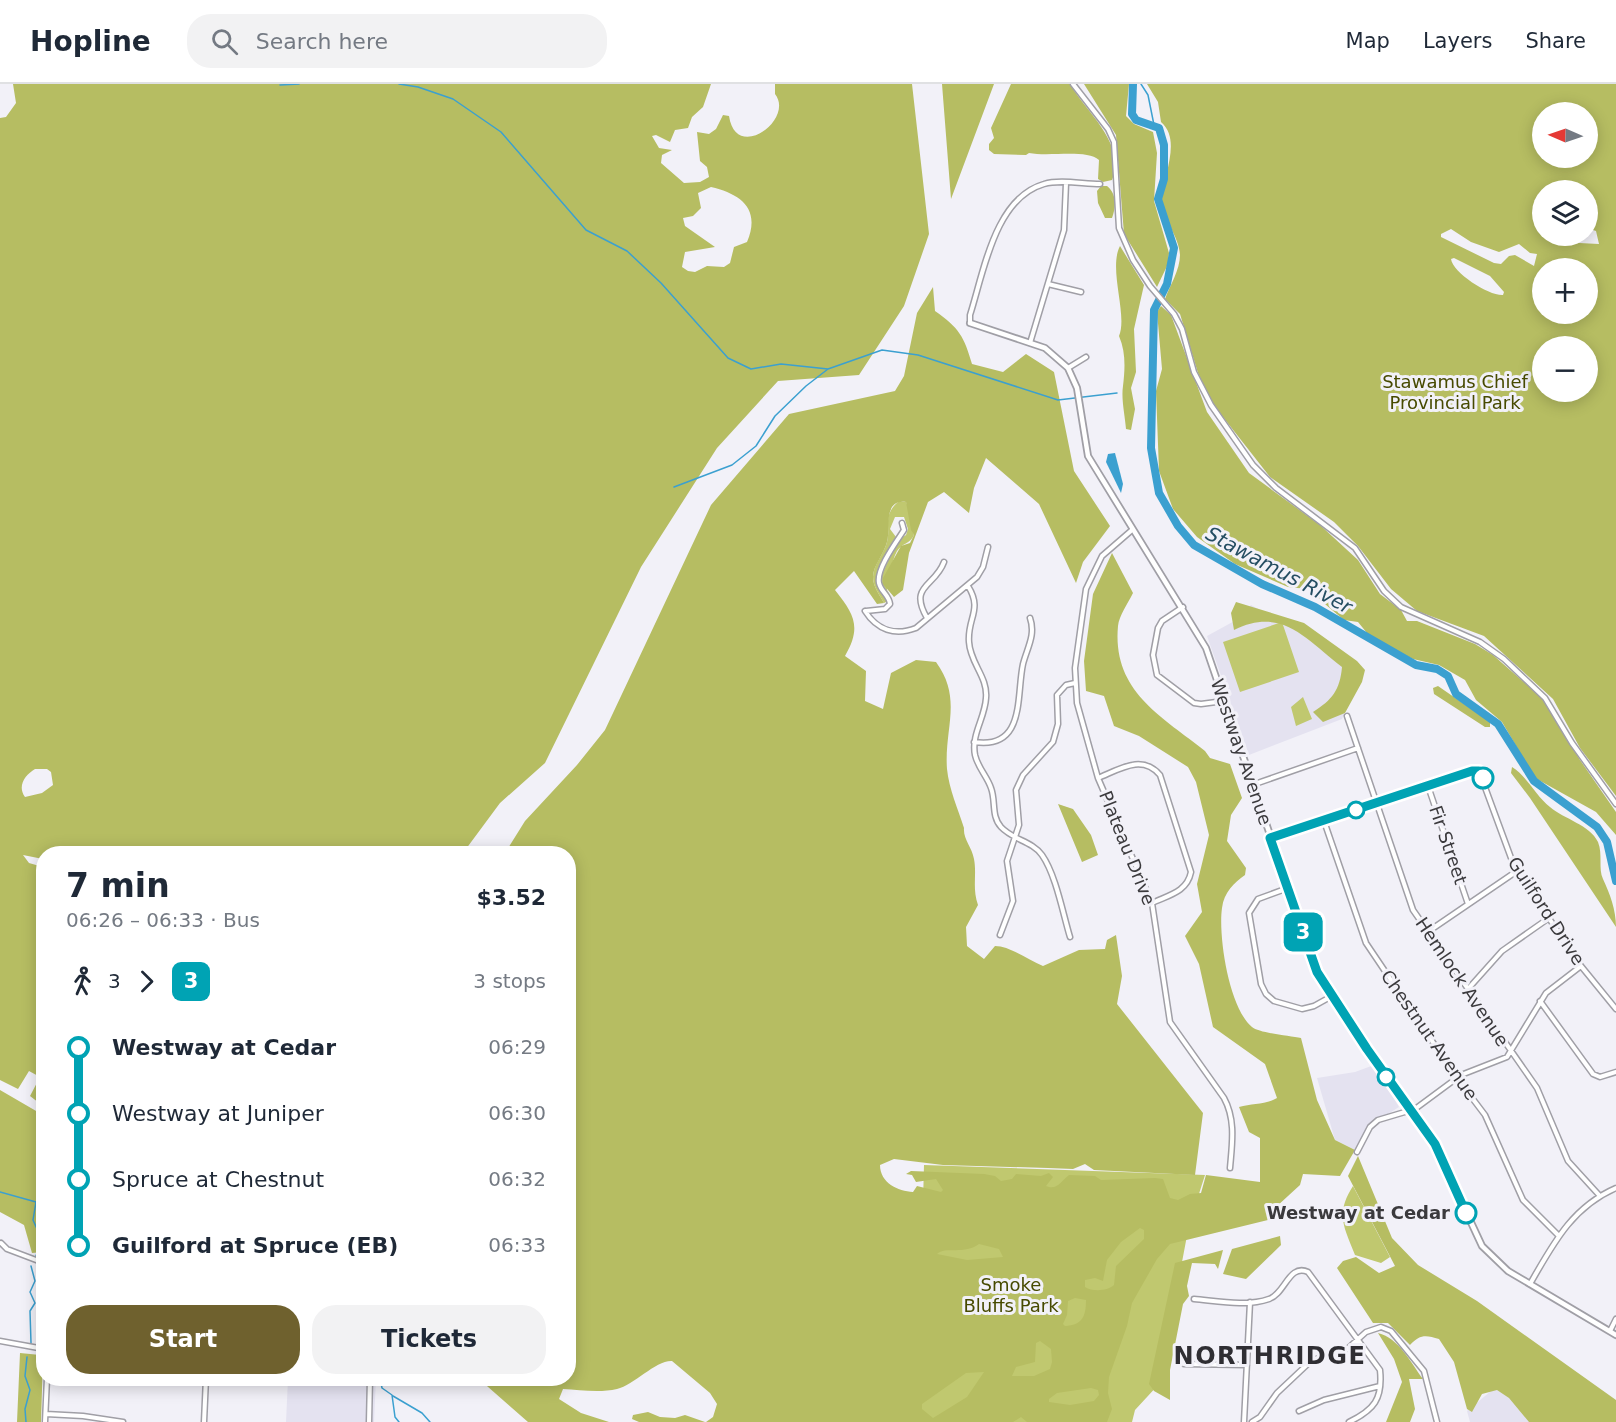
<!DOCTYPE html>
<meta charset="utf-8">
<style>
body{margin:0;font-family:"DejaVu Sans",sans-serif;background:#f2f2f3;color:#1f2937;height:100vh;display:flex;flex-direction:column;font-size:22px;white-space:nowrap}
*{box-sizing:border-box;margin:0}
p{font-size:20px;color:#747a83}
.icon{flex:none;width:33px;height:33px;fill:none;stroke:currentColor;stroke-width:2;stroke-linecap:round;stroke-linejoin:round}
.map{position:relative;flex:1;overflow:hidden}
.sheet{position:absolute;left:36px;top:762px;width:540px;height:540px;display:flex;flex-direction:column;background:#fff;border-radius:24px;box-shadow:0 3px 15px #0003}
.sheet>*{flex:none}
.badge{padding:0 12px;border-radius:9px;font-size:21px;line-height:39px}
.needle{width:39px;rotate:272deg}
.controls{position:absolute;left:1532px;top:18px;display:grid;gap:12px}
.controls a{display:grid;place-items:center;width:66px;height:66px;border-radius:50%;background:#fff;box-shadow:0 3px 15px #0003;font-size:30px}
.map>.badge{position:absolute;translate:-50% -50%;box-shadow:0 0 0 3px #fff}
.legs{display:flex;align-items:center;gap:9px;height:66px;padding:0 30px;font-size:20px}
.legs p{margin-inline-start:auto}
.headline{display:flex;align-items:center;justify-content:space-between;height:102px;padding:0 30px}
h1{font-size:33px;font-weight:600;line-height:45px}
.cta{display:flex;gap:12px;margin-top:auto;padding:12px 30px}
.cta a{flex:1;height:69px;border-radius:24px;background:#6f612e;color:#fff;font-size:24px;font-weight:600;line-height:69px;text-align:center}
.cta a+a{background:#f2f2f3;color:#1f2937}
ul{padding:0 30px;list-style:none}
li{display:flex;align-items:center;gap:21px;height:66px;font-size:22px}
li i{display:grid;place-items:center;width:9px;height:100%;margin:0 8px;background:currentColor}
li i::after{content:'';width:15px;height:15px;margin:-8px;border:4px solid;border-radius:50%;background:#fff}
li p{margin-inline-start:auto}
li:first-child i{background:linear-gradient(#0000 50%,currentColor 0)}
li:last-child i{background:linear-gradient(currentColor 50%,#0000 0)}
header{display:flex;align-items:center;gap:36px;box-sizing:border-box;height:84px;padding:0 30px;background:#fff;border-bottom:2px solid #e0e1e3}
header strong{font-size:28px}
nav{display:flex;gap:33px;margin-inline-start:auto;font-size:21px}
.search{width:420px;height:54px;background:#f2f2f3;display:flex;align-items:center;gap:15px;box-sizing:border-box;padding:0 21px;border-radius:24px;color:#747a83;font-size:22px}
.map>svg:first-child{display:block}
.built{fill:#e4e2f0}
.green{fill:#c0c86f}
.forest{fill:#b6bd62;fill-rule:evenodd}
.water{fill:#3ba0d0}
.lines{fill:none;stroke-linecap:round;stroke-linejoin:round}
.stream{stroke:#3ba0d0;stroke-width:1.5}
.river{stroke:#3ba0d0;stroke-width:8}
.minor-casing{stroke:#a09fa6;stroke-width:7}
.tertiary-casing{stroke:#a09fa6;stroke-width:8}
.minor{stroke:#fff;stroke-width:4}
.tertiary{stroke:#fff;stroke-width:4.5}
.line-1-casing{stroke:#fff;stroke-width:14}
.line-1{stroke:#00a3b4;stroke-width:9}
.stop-1-dot{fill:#fff;stroke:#00a3b4;stroke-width:3}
.labels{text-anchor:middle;stroke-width:6;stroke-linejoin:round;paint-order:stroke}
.park-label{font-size:18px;fill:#474a00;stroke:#f2f1f8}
.street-label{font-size:18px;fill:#3b3a3d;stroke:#f2f1f8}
.stop-label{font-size:18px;font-weight:bold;fill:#3b3a3d;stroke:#f2f1f8;text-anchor:end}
.water-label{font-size:20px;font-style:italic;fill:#244d62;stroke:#f2f1f8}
.district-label{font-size:24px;font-weight:bold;letter-spacing:1.5px;fill:#2f2e33;stroke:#f2f1f8}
</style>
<header>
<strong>Hopline</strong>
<div class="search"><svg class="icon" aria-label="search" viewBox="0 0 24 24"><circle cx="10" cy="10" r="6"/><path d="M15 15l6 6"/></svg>Search here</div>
<nav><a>Map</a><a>Layers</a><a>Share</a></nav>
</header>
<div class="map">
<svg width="1616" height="1338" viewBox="0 0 1616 1338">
<rect width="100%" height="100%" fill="#f2f1f8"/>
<path class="built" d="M1251,521L1330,564L1359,590L1342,635L1249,671L1207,552L1238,535Z
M1374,981L1399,1023L1369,1042L1355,1066L1335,1056L1317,994L1355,988Z
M288,1295H376L374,1338H286Z
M1497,1302L1554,1338H1470L1467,1327Z"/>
<path class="green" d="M898,418H906C911,428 909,440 914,451C910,460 902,459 897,467C891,478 890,494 887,506L892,514L881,499V493L897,457L906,451L908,445L904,433H895L890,445L896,453L876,494L879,506L888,517L884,519C880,511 873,503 873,493C873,481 884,470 887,458C891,443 882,432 898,418Z
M1282,538L1299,588L1240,608L1223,558Z
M1303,613L1312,635L1296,642L1291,623Z
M924,1081L1205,1091L1189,1141L1159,1300L1135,1326L1132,1338H875L923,1118Z
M1353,1102L1390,1173L1381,1179L1355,1171C1344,1143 1335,1130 1353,1102Z"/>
<path class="forest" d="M13,0H711L703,23L692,33L688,44L675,46L670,58L656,51L652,52L659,64L672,66L662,71L661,79L684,99L700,98L709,93L707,83L700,77L697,48L709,50L716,45L723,31L729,32C736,79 795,35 775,10V0H912L929,150L904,222L859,291L778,297L717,364L641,483L545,679L500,719L463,769L44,770L43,775L23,771L29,779L43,783V859L37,875L44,878L43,1022L30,1012L40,993L29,987L18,1005L0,996V34L6,33L16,19ZM711,103C741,110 761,125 747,158L734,163L730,179L724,183L707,182L695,188L688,187L682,183L685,168L715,163L685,142L683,134L693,132L701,124L698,109ZM35,685H47L51,688L53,701L42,709L25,713C17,702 25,691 35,685Z
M942,0H994L951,115Z
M1011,0H1070C1086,28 1127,60 1112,96L1103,98L1098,95L1099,76C1087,65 1049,73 1029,69L1026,71L994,70L989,66V60L994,54L991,44Z
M1084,0H1129L1126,32L1134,40L1153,48L1157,69L1154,117L1169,169L1168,180L1157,203L1124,150L1116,51Z
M1147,0H1616V712L1580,664L1553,615L1484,552L1417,527L1391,505L1358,462L1334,438L1270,393L1212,319L1198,289L1180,230L1165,215C1170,201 1180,186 1180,171C1179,151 1161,134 1162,114C1163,92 1182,56 1161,38L1158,18ZM1542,28H1587V74H1542ZM1542,106H1587V144L1596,147L1599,160L1579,159L1573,152H1542ZM1451,145L1471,158L1499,168L1519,160L1530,169L1537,170L1534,182L1515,171L1509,172L1501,180L1494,179L1441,153V150ZM1454,174L1490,192L1504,208L1503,211C1489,212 1453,189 1451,175ZM1542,184H1587V230H1542ZM1542,262H1587V308H1542Z
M1101,102H1107C1117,110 1116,123 1112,134H1105L1098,119L1097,107Z
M1120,162L1144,201L1134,245L1136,288L1131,304L1135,325L1131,346L1126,345C1125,332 1121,315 1123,302C1125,285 1126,268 1119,252C1128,231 1108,185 1120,162Z
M933,203L935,227C959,244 964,252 972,280L1003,288L1026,270L1054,288L1074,387L1110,442L1083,478L1076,499L1039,420L986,374L974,404L969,429L944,408L928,418L909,469L903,506L894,513L883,500V494L901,462L910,459L914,451L911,446L906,418C882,415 891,446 887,458C884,470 873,482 873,493C873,503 880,511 884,519L877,520L854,487L835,506C854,530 862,543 845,572L866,587L865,617L883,625L891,589L916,576L936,578C963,615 944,644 947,685C949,705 958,725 964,744C963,755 972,763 974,775C977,791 972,804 978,821L966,843L967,862L984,875L995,862C1010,862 1028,876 1043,882L1079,866L1105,865L1107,856L1116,851L1122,892L1117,920L1203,1029L1195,1091L1094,1086L1085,1080L1073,1085L1048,1084L943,1081L894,1075L880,1081C880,1099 898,1107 913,1108L917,1102L941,1108L943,1106L936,1095L916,1098L912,1091L906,1090L911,1087L984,1090L995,1092L1001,1097L1012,1095L1016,1090L1041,1092L1049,1089L1053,1093L1046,1102C1057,1107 1061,1097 1069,1091L1095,1092L1101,1096L1155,1094L1163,1095L1170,1114L1178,1116L1190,1110L1201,1109L1206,1091L1260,1098V1054L1249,1048L1239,1023C1252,1019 1265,1021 1277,1014L1265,980L1213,943L1199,880L1185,852L1202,828L1197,800L1209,751L1196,698L1188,683L1139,652L1114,642L1104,612L1086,607L1084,577L1093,510L1112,469L1133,509C1128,519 1119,532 1118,542C1112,607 1161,632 1205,667L1210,674L1230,680L1242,714L1231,731L1227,757L1246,784L1245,791C1234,799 1224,808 1222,824C1218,852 1229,924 1252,943C1259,949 1290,952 1301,954L1317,1016L1335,1056L1355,1066L1340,1092L1303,1090L1300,1101L1276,1123V1134L1170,1160L1157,1175L1132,1219L1127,1242L1109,1293L1108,1309L1112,1325L1107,1338H1027L1021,1333L1013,1338H706L713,1333L717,1320L710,1309L672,1277C656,1276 634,1301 617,1305C600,1309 580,1306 563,1305L559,1315L581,1329L609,1338H528L479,1295L568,1294V770L505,769L525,737L577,681L605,646L711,421L789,330L895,307L904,292L917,229ZM1140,1144L1144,1146V1155L1116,1182L1114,1201C1107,1207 1093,1208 1085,1203V1196L1095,1194L1103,1197L1107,1176L1121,1158ZM979,1160L999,1165L1003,1173L967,1176L937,1170C945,1162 965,1171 979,1160ZM1075,1214L1086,1216C1086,1233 1082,1241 1065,1242L1063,1240L1067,1231L1068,1217ZM1040,1257L1051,1265L1052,1278L1050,1285L1034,1292H1012L1016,1283L1035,1278L1036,1259ZM984,1288L967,1313L933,1334L922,1325V1320L966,1289ZM1091,1304L1098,1306L1099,1311L1094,1317L1070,1321L1049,1318V1315L1057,1309Z
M1161,222L1171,231L1207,328L1249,389L1320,441L1358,476L1380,510L1401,526L1407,537H1417L1475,560L1493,571L1544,616L1580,676L1616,728V751L1596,728L1535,694L1502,638L1476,616L1465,596L1439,581L1413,575L1371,554L1358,538L1344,536L1307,505L1288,503L1235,480L1197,453L1173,425L1159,387L1156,307L1162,285L1157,228Z
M1236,518L1304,539L1357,577L1365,586L1362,598L1345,629L1323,638L1313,628C1332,616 1340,606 1342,583C1306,555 1282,522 1234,546L1231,529Z
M1438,602L1490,638V643H1485L1434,610L1433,604Z
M1512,683C1526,691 1536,712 1550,723C1564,735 1590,741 1598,758C1603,770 1598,785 1603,795C1610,810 1616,826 1616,843L1530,714L1511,689Z
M1058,720L1073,725L1091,751L1098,771L1082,778Z
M0,1006L43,1031V1168L32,1169L24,1141L0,1128Z
M1358,1072L1392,1154L1418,1181L1477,1217L1616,1316V1338H1529L1509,1314L1497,1306L1482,1310L1472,1328L1467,1325L1454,1278L1439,1255C1426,1251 1420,1250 1410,1261L1388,1239H1373L1337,1184L1343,1177L1356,1173L1379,1189L1395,1182L1348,1092Z
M1280,1152L1281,1161L1246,1195L1223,1190L1232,1165Z
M1223,1166L1218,1185L1215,1180L1192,1179L1187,1202L1189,1212L1183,1220L1170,1286V1316L1154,1307L1149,1300L1175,1179Z
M1378,1249C1399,1254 1411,1279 1423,1295H1409L1415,1325L1410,1338H1386L1402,1298L1394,1275Z
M20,1269L40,1271L43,1274L41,1338H17Z
M648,1328L660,1333L675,1334L685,1331L705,1338H639L632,1335L633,1331Z"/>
<path class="water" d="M1115,369L1123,400L1121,409L1106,378L1108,370Z"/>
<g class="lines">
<path class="stream" d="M399,0L418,3L453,15L501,48L586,146L627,167L661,199L728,274L751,285L781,280L828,285
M1141,0L1148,11L1154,41
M280,1L299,0
M674,403L732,381L756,362L775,332L806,302L828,285L882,266L918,271L1058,316L1117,309
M0,1108L36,1118L33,1136L42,1156L36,1172
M31,1182L35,1197L30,1208L35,1219L30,1227L31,1259
M380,1294L382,1304L392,1311L395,1333L399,1338
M393,1312L422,1329L430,1338
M26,1338L25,1325L30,1306L25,1292L27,1273"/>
<path class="river" d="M1133,0L1132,30L1136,36L1159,44L1164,61V95L1158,115L1174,164L1167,200L1154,226L1151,364L1159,409L1178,442L1194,461L1262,500L1315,523L1416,581L1437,585L1448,592L1456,610L1498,640L1534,697L1597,743L1607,758L1616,797"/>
<defs>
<path id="minor" d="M1073,0L1108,45L1114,58L1119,144L1133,176L1150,202L1174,230L1182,245L1194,288L1211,321L1253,381L1276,404L1355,464L1384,507L1401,523L1480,558L1504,575L1545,614L1572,659L1616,720
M1048,200L1081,208
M970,239V231C984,187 995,114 1044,100C1060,95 1083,100 1100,100
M1030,259L1064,146L1066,99
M1068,284L1086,273
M1132,446L1102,472L1086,505L1075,584L1077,619L1098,694L1152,819L1170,938L1224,1014C1236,1036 1232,1060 1230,1084
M968,502C983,526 967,534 969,558C970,579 988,593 986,614C985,634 971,650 975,671C978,684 987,692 991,704C996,717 991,732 1001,743C1013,756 1032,757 1042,771C1056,791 1063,830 1070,853
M1183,523L1162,537L1158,544L1153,571L1157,591L1194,619L1201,620L1224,617
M865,527C877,546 895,552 916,544L977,493L983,483L988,463
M866,527L885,525L890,520C889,511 881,508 879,499C876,485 897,457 904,446L902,439
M927,534C908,501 935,503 944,478
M1347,632L1413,826L1537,1004L1568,1077L1599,1111
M974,658C1026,666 1016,612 1023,580C1027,564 1036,551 1030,534
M1098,694C1120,685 1142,670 1160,691L1191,788C1187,808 1169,811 1152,819
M1252,701L1358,664
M1428,702L1468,820
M1324,737L1366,859L1457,994L1485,1031L1523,1116L1558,1151
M1271,754L1472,687H1479L1514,782L1581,882L1616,925
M1288,804L1258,815L1249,829L1261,900L1266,910L1274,917L1302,925L1314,922L1332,912
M1429,847L1517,787
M1000,851L1013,817L1007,777L1019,741L1016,706L1023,691L1053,658L1058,640L1057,611L1066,601L1075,599
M1468,905L1502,867L1549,834
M1540,917L1593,990L1600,993L1616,988
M1357,1068L1370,1043L1378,1036L1415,1025L1461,991L1507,973L1546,909L1581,882
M1,1159L7,1165L44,1179
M1530,1200C1553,1160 1572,1123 1616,1104
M1194,1215C1217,1217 1247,1223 1269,1215C1285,1210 1289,1179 1308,1188L1380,1286C1383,1315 1374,1326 1349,1338
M1610,1247L1616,1235
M0,1257L44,1265
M1184,1280L1247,1281
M1299,1327L1324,1316L1380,1302
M46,1330L83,1332L123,1338
M45,1338L47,1294
M204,1338L206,1294
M369,1338L370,1294
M1244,1338L1250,1218
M1252,1338L1260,1333L1277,1309L1312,1276L1346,1266L1366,1248L1381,1243L1391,1247L1424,1287L1437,1338"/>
<path id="tertiary" d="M970,239L1045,264L1068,284L1077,304L1088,372L1206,564L1317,888L1367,965L1435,1061L1482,1162L1508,1187L1616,1251"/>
</defs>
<use href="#minor" class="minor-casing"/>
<use href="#tertiary" class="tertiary-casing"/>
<use href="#minor" class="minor"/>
<use href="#tertiary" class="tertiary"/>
</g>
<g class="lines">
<defs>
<path id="line-1" d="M1466,1129L1435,1060L1367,965L1317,888L1270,754L1472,687H1479L1483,694"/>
</defs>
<use href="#line-1" class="line-1-casing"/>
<use href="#line-1" class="line-1"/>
</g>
<g class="stop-1-dot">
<circle cx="1483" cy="694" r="10"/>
<circle cx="1356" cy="726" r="8"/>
<circle cx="1386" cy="993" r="8"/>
<circle cx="1466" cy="1129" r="10"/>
</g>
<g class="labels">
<g class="park-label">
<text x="1455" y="304">Stawamus Chief<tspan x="1455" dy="21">Provincial Park</tspan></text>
<text x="1011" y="1207">Smoke<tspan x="1011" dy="21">Bluffs Park</tspan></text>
</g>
<g class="street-label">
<text transform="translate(1241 668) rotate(71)" y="6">Westway Avenue</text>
<text transform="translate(1448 761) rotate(71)" y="6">Fir Street</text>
<text transform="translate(1127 764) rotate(68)" y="6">Plateau Drive</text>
<text transform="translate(1546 827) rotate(57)" y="6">Guilford Drive</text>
<text transform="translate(1462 898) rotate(56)" y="6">Hemlock Avenue</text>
<text transform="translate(1429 951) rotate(55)" y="6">Chestnut Avenue</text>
</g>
<g class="stop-label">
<text x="1450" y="1135">Westway at Cedar</text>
</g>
<g class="water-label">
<text transform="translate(1279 486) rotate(28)" y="7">Stawamus River</text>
</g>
<g class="district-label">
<text x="1270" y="1280">NORTHRIDGE</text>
</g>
</g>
</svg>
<div class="controls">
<a><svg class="needle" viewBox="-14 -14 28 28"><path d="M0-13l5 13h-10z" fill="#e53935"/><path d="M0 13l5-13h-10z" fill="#747a83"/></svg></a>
<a><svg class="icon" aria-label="layers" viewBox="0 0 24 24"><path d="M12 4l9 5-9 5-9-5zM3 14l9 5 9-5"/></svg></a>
<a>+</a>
<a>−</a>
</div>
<b class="badge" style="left:1303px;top:848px;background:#00a3b4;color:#fff">3</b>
<section class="sheet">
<div class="headline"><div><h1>7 min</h1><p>06:26 – 06:33 · Bus</p></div><b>$3.52</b></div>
<div class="legs"><svg class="icon" aria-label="walk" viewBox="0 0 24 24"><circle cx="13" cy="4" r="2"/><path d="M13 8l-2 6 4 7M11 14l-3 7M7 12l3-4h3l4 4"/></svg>3<svg class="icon" aria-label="forward" viewBox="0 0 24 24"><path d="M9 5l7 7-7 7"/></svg><b class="badge" style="background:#00a3b4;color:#fff">3</b><p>3 stops</p></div>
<ul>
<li><i style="color:#00a3b4"></i><b>Westway at Cedar</b><p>06:29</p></li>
<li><i style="color:#00a3b4"></i><span>Westway at Juniper</span><p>06:30</p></li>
<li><i style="color:#00a3b4"></i><span>Spruce at Chestnut</span><p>06:32</p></li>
<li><i style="color:#00a3b4"></i><b>Guilford at Spruce (EB)</b><p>06:33</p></li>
</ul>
<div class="cta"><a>Start</a><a>Tickets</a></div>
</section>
</div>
